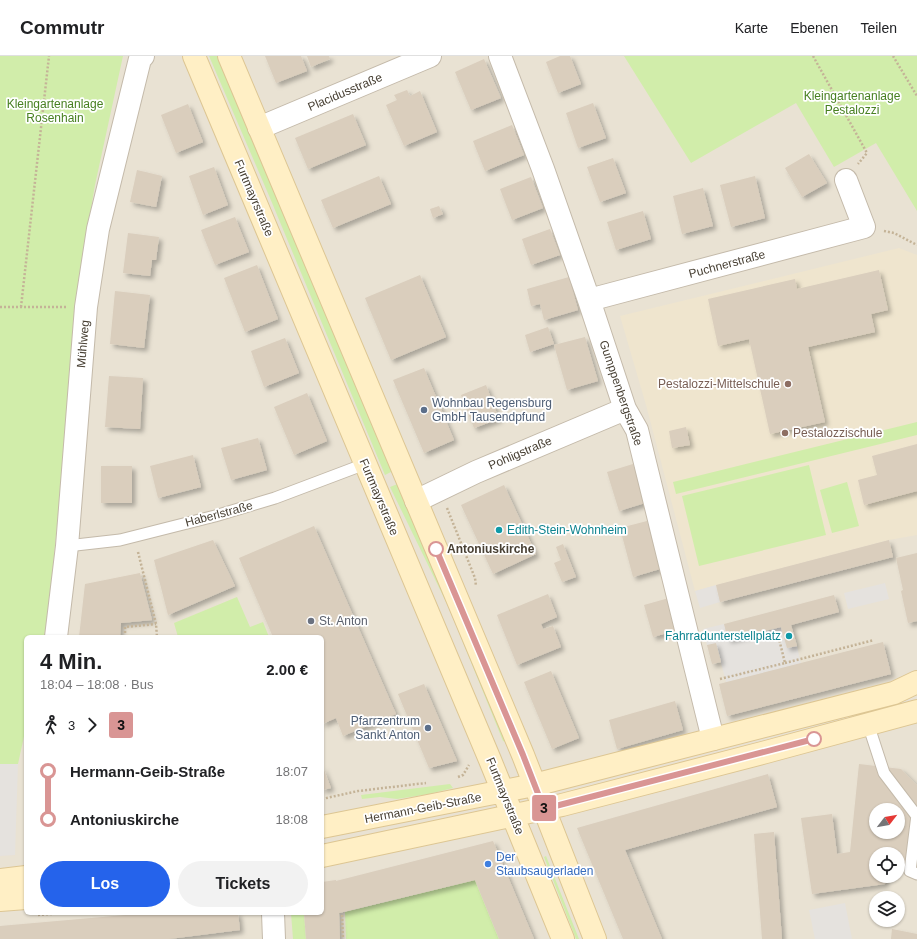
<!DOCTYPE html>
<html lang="de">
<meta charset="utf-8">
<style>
body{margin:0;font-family:Arial,sans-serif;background:#f2f2f2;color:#202124;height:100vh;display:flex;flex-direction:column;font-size:15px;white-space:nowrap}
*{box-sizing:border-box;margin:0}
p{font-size:13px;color:#757577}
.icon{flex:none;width:22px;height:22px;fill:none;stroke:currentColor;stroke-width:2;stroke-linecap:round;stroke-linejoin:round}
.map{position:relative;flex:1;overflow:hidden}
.drawer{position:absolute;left:24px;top:579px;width:300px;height:280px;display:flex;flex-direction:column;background:#fff;border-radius:6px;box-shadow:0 1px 3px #0004}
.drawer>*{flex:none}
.badge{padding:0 8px;border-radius:3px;font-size:14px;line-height:26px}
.needle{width:26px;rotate:59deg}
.fabs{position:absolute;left:869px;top:747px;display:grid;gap:8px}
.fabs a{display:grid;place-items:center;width:36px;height:36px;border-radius:50%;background:#fff;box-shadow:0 1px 3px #0004;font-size:20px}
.map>.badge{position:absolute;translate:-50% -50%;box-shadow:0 0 0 2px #fff}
.legs{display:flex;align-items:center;gap:6px;height:44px;padding:0 16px;font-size:13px}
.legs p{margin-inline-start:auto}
.overview{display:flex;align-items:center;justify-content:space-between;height:68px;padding:0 16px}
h1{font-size:22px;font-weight:700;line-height:30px}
.cta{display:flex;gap:8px;margin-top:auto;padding:8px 16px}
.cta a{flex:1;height:46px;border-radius:24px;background:#2563eb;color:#fff;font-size:16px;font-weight:700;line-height:46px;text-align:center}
.cta a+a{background:#f2f2f2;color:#202124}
ul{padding:0 16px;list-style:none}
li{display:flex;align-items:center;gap:14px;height:48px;font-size:15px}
li i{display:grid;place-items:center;width:6px;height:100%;margin:0 5px;background:currentColor}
li i::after{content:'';width:10px;height:10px;margin:-5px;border:3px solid;border-radius:50%;background:#fff}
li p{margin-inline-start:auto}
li:first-child i{background:linear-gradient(#0000 50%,currentColor 0)}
li:last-child i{background:linear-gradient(currentColor 50%,#0000 0)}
header{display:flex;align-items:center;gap:24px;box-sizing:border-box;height:56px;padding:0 20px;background:#fff;border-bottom:1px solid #e0e0e0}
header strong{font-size:19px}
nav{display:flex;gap:22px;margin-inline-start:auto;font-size:14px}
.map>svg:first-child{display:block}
.residential{fill:#e9e2d3;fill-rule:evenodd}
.education{fill:#efe5ce}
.green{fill:#d1edaa}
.parking{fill:#e5e2de}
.building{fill:#dacebd;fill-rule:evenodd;filter:url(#shadow)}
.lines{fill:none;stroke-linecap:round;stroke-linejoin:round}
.lane-casing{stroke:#c4baaa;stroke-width:13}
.street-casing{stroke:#c4baaa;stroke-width:24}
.secondary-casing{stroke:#ddc693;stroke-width:24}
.path{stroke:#c4b397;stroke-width:2.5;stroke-dasharray:2 2;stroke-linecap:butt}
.lane{stroke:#fff;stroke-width:11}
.street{stroke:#fff;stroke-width:22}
.secondary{stroke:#ffefc5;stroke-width:22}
.line-1-casing{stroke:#fff;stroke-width:9}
.line-1{stroke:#d99594;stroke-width:6}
.education-dot{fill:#8d6e63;stroke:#fff;stroke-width:1.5}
.service-dot{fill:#5c6f8a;stroke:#fff;stroke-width:1.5}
.culture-dot{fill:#0f9aa8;stroke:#fff;stroke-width:1.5}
.stop-1-dot{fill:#fff;stroke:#d99594;stroke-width:2}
.worship-dot{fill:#6b7280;stroke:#fff;stroke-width:1.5}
.shop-dot{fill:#3f7fe0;stroke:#fff;stroke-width:1.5}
.labels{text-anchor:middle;stroke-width:3.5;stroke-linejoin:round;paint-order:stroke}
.street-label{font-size:12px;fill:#484034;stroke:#fff}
.park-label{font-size:12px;fill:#488022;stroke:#fff}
.education-label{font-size:12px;fill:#785e54;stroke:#fff;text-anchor:end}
.service-label{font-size:12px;fill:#4e5e75;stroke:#fff;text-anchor:start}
.culture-label{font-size:12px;fill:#0d838f;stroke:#fff;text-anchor:start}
.stop-label{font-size:12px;font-weight:bold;fill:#484034;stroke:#fff;text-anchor:start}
.worship-label{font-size:12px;fill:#5b616d;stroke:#fff;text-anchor:start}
.shop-label{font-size:12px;fill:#366cbe;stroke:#fff;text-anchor:start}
</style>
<header>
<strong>Commutr</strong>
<nav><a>Karte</a><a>Ebenen</a><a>Teilen</a></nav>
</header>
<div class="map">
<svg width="917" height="883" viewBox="0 0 917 883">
<defs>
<filter id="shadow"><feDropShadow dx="3.5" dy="3.5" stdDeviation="2" flood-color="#0004"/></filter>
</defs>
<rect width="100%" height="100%" fill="#f5f0e6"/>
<path class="residential" d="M0,0H917V883H0ZM26,581H322V857H26ZM876,754H898V776H876ZM876,798H898V820H876ZM876,842H898V864H876Z"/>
<path class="education" d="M899,192L917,199V479L889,484L695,535L646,349L620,260Z"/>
<path class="green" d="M0,0H123L95,129L82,207L47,573L45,581H26V671L18,708H0Z
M209,0H219L395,414L385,419L270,142Z
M624,0H917V155L876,87L834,111L796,47L691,107Z
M917,366V379L676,438L673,426Z
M809,409L826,479L699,510L682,440Z
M847,426L859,470L832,477L820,434Z
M400,427L510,688L503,685L449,552L390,431Z
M237,541L250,571L263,566L269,581H178L174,567Z
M450,728L453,732L429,738L397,743L380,741L362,743L361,739Z
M546,800L579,883H576L544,801Z
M475,824L499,883H346L345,856Z
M291,857H304L306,883H293Z"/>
<path class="parking" d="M885,527L889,543L848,553L844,537Z
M716,529L720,546L700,552L695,535Z
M724,568L728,584L781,571L787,592L797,590L801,608L726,626L716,588L707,589L703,573Z
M0,708H18L15,799L0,800Z
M845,847L852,883H815L809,854Z"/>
<path class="building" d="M265,0H301L307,15L276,27Z
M307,0H329L330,3L311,11Z
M560,0H570L581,28L558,37L546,6Z
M484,3L501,42L471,54L455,16Z
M407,34L410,40L420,35L437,76L404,90L386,49L397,44L394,39Z
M593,47L606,82L578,92L566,57Z
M188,48L203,86L176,97L161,59Z
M353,58L366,89L308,113L295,82Z
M512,69L524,99L485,115L473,85Z
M809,98L827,127L802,141L785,112Z
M613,102L626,137L600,146L587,111Z
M214,111L228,149L203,159L189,120Z
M137,114L162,120L156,151L130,146Z
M379,120L391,148L333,172L321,144Z
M755,120L765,162L731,171L720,129Z
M531,121L543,152L512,164L500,133Z
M703,132L713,170L682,178L673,140Z
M439,150L443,158L433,162L430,153Z
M643,155L651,183L616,194L607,166Z
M235,161L249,196L215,209L201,174Z
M550,173L560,199L531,209L522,183Z
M128,177L159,181L156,204H152L150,220L123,217Z
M257,209L278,263L245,276L224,222Z
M879,214L888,254L871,258L875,276L808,291L825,366L770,378L749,283L718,290L708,243L795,223L797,233Z
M420,219L446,281L391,304L365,242Z
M569,221L578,254L544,264L540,248L531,250L527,233Z
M115,235L150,239L144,292L110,288Z
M548,271L554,288L530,296L525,279Z
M585,281L598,325L567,334L554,289Z
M285,282L299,317L264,331L251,295Z
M424,312L454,384L424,397L393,324Z
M109,320L143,322L140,373L105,371Z
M486,329L499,363L474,372L461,339Z
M307,337L327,385L294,399L274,351Z
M686,371L690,389L672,392L669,375Z
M258,382L267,414L231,424L221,392Z
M917,388V435L864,449L858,424L877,419L872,400Z
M193,399L201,431L158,442L150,410Z
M633,408L645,447L619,455L607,416Z
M101,410H132V447H101Z
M504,429L536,498L493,518L461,449Z
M647,465L660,513L633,521L620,472Z
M314,470L396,658L343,680L336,662L322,668V581H273L239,502Z
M213,484L235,530L168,559L154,504Z
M889,484L893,501L720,546L716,529Z
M563,488L576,521L562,526L554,507L561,504L556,491Z
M917,497V565L908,567L901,535L903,534L896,502Z
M140,517L152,564L121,567L120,581H79L85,528Z
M548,538L557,561L541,568L543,573L553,570L561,591L517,609L497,559Z
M834,539L839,556L791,569L797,590L787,592L781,571L728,584L724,568Z
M669,542L678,574L653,581L644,549Z
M883,586L891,618L727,660L719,628Z
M716,587L721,606L712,608L707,589Z
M551,615L579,682L552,693L524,626Z
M424,628L457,705L429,712L398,638Z
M675,645L683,674L617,693L609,664Z
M859,708L901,713L917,729V813L898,811V798H876V820H886L885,828L812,838L801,762L832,758L837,798L850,796ZM876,754H898V776H876Z
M322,709L331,732L322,734Z
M768,718L777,751L625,794L662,883H623L577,772Z
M774,776L782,883H762L754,778Z
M493,785L534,883H499L475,824L339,857L340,883H306L304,857H322V826L336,824V825Z
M148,857H238L240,874L169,883H0V870Z
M892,873L917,878V883H891Z"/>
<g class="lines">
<defs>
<path id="lane" d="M67,490L120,484L215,460L275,442L365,408
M868,668L884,717L916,759
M917,759L910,815L917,818"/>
<path id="street" d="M500,0L543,113L589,244L625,353L637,374L713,683
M259,72L430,0
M589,244L864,171L846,124
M416,445L476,416L625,353
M56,581L67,490L86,251L98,173L140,3L143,0
M273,857L274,883"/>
<path id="secondary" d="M194,0L490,704L563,883
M229,0L523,699L595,883
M322,771L534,729L894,637L917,626
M322,800L562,749L766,696L917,655
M0,824L26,821
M0,844L26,842"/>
</defs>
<use href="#lane" class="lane-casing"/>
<use href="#street" class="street-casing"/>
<use href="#secondary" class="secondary-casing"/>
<path class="path" d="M813,0L867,97L858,108
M893,0L917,40
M884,175L894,177L917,189
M0,251H66
M21,251L49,0
M447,452L475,522L476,530
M138,496L156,568L157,581
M125,581V571L156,568
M785,607L874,584
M720,623L785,607L778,579
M458,721L463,719L469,709
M322,743L358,735L426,727
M38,859L63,857
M342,859L343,883"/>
<use href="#lane" class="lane"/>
<use href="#street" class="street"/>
<use href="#secondary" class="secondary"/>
</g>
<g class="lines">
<defs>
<path id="line-1" d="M436,493L523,699L544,753L814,683"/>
</defs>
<use href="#line-1" class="line-1-casing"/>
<use href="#line-1" class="line-1"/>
</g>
<g class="education-dot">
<circle cx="788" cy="328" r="4"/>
<circle cx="785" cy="377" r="4"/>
</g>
<g class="service-dot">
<circle cx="424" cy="354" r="4"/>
<circle cx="428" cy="672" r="4"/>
</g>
<g class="culture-dot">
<circle cx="499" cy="474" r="4"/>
<circle cx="789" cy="580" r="4"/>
</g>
<g class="stop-1-dot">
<circle cx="436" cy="493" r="7"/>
<circle cx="814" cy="683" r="7"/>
</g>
<circle class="worship-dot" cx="311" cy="565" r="4"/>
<circle class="shop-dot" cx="488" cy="808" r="4"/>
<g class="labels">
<g class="street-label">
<text transform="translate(345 36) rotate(-23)" y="4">Placidusstraße</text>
<text transform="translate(254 142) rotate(67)" y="4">Furtmayrstraße</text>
<text transform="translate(727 208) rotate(-15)" y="4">Puchnerstraße</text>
<text transform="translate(83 288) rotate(-85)" y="4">Mühlweg</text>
<text transform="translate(621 337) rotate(71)" y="4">Gumppenbergstraße</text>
<text transform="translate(520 397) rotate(-23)" y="4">Pohligstraße</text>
<text transform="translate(379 441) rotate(67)" y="4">Furtmayrstraße</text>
<text transform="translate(219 458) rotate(-15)" y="4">Haberlstraße</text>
<text transform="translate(505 740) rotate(68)" y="4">Furtmayrstraße</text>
<text transform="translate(423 752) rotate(-11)" y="4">Hermann-Geib-Straße</text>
</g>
<g class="park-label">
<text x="852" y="44">Kleingartenanlage<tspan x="852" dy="14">Pestalozzi</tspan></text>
<text x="55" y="52">Kleingartenanlage<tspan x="55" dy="14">Rosenhain</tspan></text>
</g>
<g class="education-label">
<text x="780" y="332">Pestalozzi-Mittelschule</text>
<text x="793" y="381" text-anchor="start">Pestalozzischule</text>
</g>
<g class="service-label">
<text x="432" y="351">Wohnbau Regensburg<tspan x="432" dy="14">GmbH Tausendpfund</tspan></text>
<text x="420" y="669" text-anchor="end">Pfarrzentrum<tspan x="420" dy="14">Sankt Anton</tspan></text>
</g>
<g class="culture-label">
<text x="507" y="478">Edith-Stein-Wohnheim</text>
<text x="781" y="584" text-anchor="end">Fahrradunterstellplatz</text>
</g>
<g class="stop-label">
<text x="447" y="497">Antoniuskirche</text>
</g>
<g class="worship-label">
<text x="319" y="569">St. Anton</text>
</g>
<g class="shop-label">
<text x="496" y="805">Der<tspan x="496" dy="14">Staubsaugerladen</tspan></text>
</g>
</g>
</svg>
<div class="fabs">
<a><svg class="needle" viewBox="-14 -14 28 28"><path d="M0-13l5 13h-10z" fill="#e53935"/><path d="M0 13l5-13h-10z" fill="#757577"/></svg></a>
<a><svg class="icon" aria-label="locate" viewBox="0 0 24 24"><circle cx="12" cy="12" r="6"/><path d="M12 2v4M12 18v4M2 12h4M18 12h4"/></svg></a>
<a><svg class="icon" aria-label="layers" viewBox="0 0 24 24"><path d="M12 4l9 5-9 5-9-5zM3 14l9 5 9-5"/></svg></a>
</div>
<b class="badge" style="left:544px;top:752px;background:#d99594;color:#111">3</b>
<section class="drawer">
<div class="overview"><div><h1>4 Min.</h1><p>18:04 – 18:08 · Bus</p></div><b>2.00 €</b></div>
<div class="legs"><svg class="icon" aria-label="walk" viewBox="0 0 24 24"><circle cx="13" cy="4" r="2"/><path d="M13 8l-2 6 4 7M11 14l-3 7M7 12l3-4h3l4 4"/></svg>3<svg class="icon" aria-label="forward" viewBox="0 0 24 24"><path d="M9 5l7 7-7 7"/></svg><b class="badge" style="background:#d99594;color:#111">3</b></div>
<ul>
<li><i style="color:#d99594"></i><b>Hermann-Geib-Straße</b><p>18:07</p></li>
<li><i style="color:#d99594"></i><b>Antoniuskirche</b><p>18:08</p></li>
</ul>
<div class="cta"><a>Los</a><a>Tickets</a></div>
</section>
</div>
